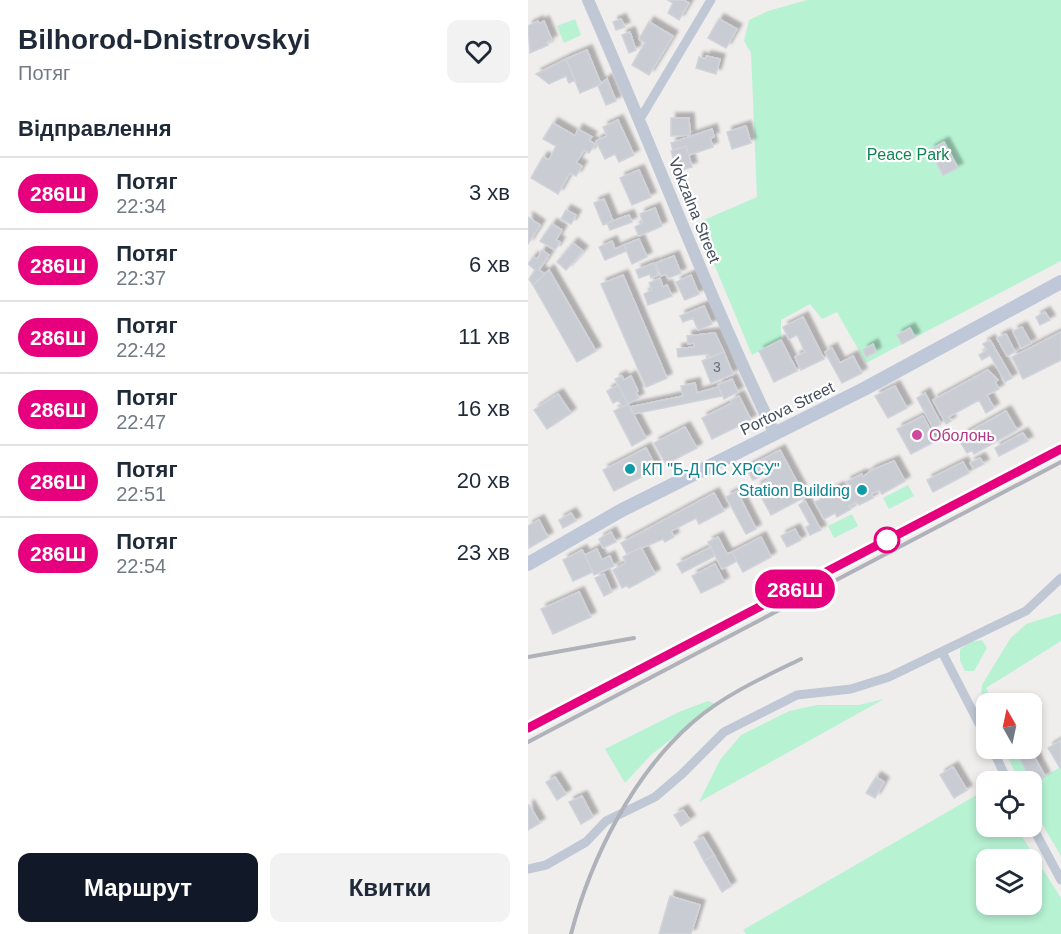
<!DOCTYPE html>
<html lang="uk">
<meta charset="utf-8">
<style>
body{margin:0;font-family:Helvetica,sans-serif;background:#f2f2f3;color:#1f2937;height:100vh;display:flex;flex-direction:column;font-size:22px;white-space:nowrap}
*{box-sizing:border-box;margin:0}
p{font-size:20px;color:#747a83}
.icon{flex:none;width:33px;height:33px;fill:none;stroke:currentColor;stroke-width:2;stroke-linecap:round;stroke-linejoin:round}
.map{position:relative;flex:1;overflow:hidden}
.sheet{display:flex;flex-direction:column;background:#fff;width:528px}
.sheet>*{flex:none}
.badge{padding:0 12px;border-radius:20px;font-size:21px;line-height:39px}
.needle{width:39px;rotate:351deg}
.tools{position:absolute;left:448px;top:693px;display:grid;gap:12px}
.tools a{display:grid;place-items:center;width:66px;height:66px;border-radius:12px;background:#fff;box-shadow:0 3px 9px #0003;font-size:30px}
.map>.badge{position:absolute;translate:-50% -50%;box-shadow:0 0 0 3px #fff}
h2{padding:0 18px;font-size:22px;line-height:54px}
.round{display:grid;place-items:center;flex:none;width:63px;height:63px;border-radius:12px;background:#f2f2f3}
.summary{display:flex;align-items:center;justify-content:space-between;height:102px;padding:0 18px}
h1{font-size:28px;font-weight:800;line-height:45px}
.cta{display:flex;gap:12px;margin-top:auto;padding:12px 18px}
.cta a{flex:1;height:69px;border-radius:12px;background:#111827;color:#fff;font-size:24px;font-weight:800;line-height:69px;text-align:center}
.cta a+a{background:#f2f2f3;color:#1f2937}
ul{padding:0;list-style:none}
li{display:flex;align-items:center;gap:18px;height:72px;padding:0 18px;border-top:2px solid #e0e1e3}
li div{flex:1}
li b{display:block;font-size:22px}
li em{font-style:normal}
li .badge{min-width:66px;font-weight:700;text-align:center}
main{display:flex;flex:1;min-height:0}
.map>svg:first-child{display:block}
.green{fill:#b7f2d3;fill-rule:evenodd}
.building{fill:#c9ccd3;stroke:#d1d3da;stroke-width:1.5;filter:url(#shadow)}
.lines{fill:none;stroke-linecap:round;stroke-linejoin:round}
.minor{stroke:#bfc8d4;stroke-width:9}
.tertiary{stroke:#bfc8d4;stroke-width:12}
.secondary{stroke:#bec8d9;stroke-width:14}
.rail{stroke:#afb2b9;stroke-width:4}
.line-casing{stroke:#fff;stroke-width:14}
.line{stroke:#e6007e;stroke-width:9}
.hotel-dot{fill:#d1479c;stroke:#fff;stroke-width:2}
.culture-dot{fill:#0f9aa8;stroke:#fff;stroke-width:2}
.stop-dot{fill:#fff;stroke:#e6007e;stroke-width:3}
.labels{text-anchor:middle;stroke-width:4.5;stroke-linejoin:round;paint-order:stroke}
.number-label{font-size:14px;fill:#656e7a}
.park-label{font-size:16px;fill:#0f8454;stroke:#fff}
.street-label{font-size:16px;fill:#444f5d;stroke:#fff}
.hotel-label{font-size:16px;fill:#b23c85;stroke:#fff;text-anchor:start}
.culture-label{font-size:16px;fill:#0d838f;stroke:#fff;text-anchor:start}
</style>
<main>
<section class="sheet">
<div class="summary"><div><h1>Bilhorod-Dnistrovskyi</h1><p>Потяг</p></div><a class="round"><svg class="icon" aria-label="heart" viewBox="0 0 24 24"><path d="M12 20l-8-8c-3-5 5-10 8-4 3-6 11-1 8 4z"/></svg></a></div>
<h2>Відправлення</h2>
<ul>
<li><span class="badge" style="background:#e6007e;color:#fff">286Ш</span><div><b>Потяг</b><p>22:34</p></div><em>3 хв</em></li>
<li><span class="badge" style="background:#e6007e;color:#fff">286Ш</span><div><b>Потяг</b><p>22:37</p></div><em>6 хв</em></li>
<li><span class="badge" style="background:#e6007e;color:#fff">286Ш</span><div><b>Потяг</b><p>22:42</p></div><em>11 хв</em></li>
<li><span class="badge" style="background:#e6007e;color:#fff">286Ш</span><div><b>Потяг</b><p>22:47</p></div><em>16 хв</em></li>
<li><span class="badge" style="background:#e6007e;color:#fff">286Ш</span><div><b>Потяг</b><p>22:51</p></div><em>20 хв</em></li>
<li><span class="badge" style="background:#e6007e;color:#fff">286Ш</span><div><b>Потяг</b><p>22:54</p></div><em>23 хв</em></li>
</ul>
<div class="cta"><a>Маршрут</a><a>Квитки</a></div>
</section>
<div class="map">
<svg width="533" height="934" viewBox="0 0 533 934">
<defs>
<filter id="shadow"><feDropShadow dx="5" dy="-5" stdDeviation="1.5" flood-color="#0004"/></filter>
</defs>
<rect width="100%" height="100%" fill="#f0eded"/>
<path class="green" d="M279,0H533V261L338,363L309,312L294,319L282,304L253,320V340L224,355L169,223L229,197L223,53L216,41L221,20L240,11Z
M47,19L53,35L36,43L29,26Z
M380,485L386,496L361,509L355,498Z
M324,514L330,526L306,538L300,526Z
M533,613V641L458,688L465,703L459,704V711L453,698L454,685L482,639L498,624Z
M454,640L459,648L446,671H437L432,661V649L443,642Z
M356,699L171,802L192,760L213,735L261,711L289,705H331Z
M180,701L187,704L123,755L97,783L77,749L151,712Z
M476,749H487L503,781H491Z
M533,767V856L504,807V783Z
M459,789V826L488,827L533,898V934H218L215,930ZM459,860H504V904H459Z"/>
<path class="building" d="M140,0H156L161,3L151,20L140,13L145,3Z
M93,19L97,27L88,30L85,22Z
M191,19L209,29L198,48L180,38Z
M10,21L11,24L16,21L24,40L19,42L20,45L2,53L0,26Z
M121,22L145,36L121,75L104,65L117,43L111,39Z
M102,32L108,50L101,53L94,35Z
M59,50L73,84L52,93L38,59Z
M178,56L192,59L188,74L168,68L171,57L177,59Z
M38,59L47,80L41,83L38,76L21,84L8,74Z
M79,79L88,101L78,105L70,86Z
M143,118H161L162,135L143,136Z
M90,120L106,155L91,162L87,154L77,159L68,141L79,136L75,127Z
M25,123L47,136L50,129L64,137L61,140L67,144L61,153L56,150L48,163L54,166L48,176L42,173L30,194L3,178L15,157L21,160L28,146L15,139Z
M218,126L223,143L204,149L199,132Z
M184,129L186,137L182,138L185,147L161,155L158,146L145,150L143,143Z
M416,142L430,168L415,175L402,150Z
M158,146L164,167L149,171L143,151Z
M111,170L123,197L104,205L92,178Z
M76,199L85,221L75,225L66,203Z
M127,208L134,226L111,236L107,227L115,223L112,214Z
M38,210L48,215L43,224L33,219Z
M101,215L104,222L82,230L79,223Z
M0,217L12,225L0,244Z
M24,224L34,230L28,240L32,242L27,250L12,241Z
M111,239L119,257L104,264L96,245Z
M84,241L87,249L96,245L98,251L77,260L71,247Z
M45,243L55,251L38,270L29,262Z
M14,250L21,255L11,270L17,274L5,285L1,279L7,270L0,264L5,257L9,259Z
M146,256L153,273L140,278L138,274L133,276L128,263Z
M126,263L130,275L123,278L122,274L111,278L108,270Z
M21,270L68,351L49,362L5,285Z
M95,275L139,378L118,387L73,284Z
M163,275L171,294L157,300L148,282Z
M132,278L135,287L139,285L144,296L120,305L116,294L124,290L121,283Z
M176,306L184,324L170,330L165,318L155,322L152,316Z
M517,312L522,320L512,325L508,317Z
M275,317L296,359L273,370L267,357L277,352L269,335L261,339L255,327Z
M494,327L503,343L493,348L485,331Z
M382,328L387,337L374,344L369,335Z
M533,332V360L495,379L484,357Z
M187,333L196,352L182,357L180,354L150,357L149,349L166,347V343L160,344L159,336Z
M478,334L487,352L479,356L469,338Z
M253,340L269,371L246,382L231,351Z
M462,340L484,378L477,382L462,355L454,360L451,355L459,350L455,344Z
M345,344L348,352L338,357L335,350Z
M304,348L312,363L325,356L334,373L314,383L297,352Z
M196,352L205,374L183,383L174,361Z
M460,370L470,380L467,382L471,389L459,395L466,408L458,413L451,400L420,417L423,421L418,424L405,400Z
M94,376L96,380L103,376L110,391L108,392L111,398L100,404L87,379Z
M204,379L210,392L196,399L190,385Z
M167,383L169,393L190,387L194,396L106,414L102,407L155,396L153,386Z
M90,385L100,404L94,407L91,400L85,403L79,391Z
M367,386L379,408L360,418L347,396Z
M397,393L413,424L405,428L389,398Z
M30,394L43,413L19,429L6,410Z
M211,396L223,420L184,439L174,418L204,403L203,400Z
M100,404L118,438L104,446L86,411Z
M478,411L489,430L446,454L444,450L439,453L433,443L438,440L435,435Z
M395,416L408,441L383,454L369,429Z
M157,427L169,448L138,464L126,443Z
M495,433L500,441L471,456L467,448Z
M118,448L129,469L86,491L75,470Z
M252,450L277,497L243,515L228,487L241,480L237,474L225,480L218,468Z
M452,458L456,464L446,469L442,463Z
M366,461L377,481L354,494L351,490L343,494L345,498L331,505L329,502L321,506L323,509L309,517L307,513L296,519L287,502L299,496L297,494L311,487L312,489L320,485L318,482L334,474L335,477L344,470Z
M435,462L441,473L405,492L399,480Z
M209,491L228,529L218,534L198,497Z
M186,493L196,511L171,524L168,518L143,531L146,537L137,542L135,539L99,554L93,543Z
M277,501L293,530L282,535L278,527L282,525L271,505Z
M43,513L48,521L35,528L31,520Z
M11,520L20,537L1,548L0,526Z
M267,529L273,540L259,547L253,536Z
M83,532L88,542L75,548L71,539Z
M190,537L199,554L204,552L209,561L194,569L180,542Z
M233,537L243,557L215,572L204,552Z
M113,547L127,574L101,588L99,585L94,588L85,570L98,563L95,557Z
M183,547L187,556L154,573L149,564Z
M69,549L74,560L82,556L86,566L66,575L57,555Z
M54,550L65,572L45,581L35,560Z
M187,564L196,582L173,593L164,576Z
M76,574L84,592L76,596L67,578Z
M51,592L63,617L25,634L13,609Z
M533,740V767L532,768L520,748Z
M487,748H502L517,777L504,783Z
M425,767L439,790L426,798L412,775Z
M27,777L38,794L29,800L18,782Z
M348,777L356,782L347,798L338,793Z
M54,796L65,817L53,824L41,802Z
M1,805L12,823L0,830V806Z
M155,810L162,820L153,826L146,815Z
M175,837L186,855L176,861L166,842Z
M186,855L203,886L194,892L176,861Z
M142,896L172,905L163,934H131Z"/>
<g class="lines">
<path class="minor" d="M112,119L183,0
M414,652L459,739
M464,748L480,782
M504,826L533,880
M0,869L18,865L58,842L78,821L127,797L154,774L196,732L269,695L323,689L361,677L498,611L533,578"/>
<path class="tertiary" d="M60,0C123,143 178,291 246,432"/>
<path class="secondary" d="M0,564L94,510L336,389L533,282"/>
<path class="rail" d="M0,657L106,638
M0,728L533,449
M0,742L533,462
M43,934C63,858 105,774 165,722C196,695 236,677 273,659"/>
</g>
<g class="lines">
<defs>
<path id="line" d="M0,728L533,449"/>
</defs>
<use href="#line" class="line-casing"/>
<use href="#line" class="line"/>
</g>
<circle class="hotel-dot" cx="389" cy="435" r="6"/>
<g class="culture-dot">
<circle cx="102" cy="469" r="6"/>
<circle cx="334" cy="490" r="6"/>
</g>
<circle class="stop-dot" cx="359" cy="540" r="12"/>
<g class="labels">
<g class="number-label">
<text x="189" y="372">3</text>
</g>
<g class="park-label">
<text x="380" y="160">Peace Park</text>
</g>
<g class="street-label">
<text transform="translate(167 210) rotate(68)" y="6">Vokzalna Street</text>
<text transform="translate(259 408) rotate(-26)" y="6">Portova Street</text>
</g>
<g class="hotel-label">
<text x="401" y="441">Оболонь</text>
</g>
<g class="culture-label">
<text x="114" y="475">КП "Б-Д ПС ХРСУ"</text>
<text x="322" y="496" text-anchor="end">Station Building</text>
</g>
</g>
</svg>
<div class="tools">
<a><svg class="needle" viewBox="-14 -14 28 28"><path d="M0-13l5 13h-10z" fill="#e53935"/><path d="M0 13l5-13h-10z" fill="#747a83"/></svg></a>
<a><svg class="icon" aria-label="locate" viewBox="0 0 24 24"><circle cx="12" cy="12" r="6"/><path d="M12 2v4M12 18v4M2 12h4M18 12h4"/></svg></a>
<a><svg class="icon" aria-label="layers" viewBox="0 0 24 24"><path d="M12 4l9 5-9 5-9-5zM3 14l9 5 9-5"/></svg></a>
</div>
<b class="badge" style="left:267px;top:589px;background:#e6007e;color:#fff">286Ш</b>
</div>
</main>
